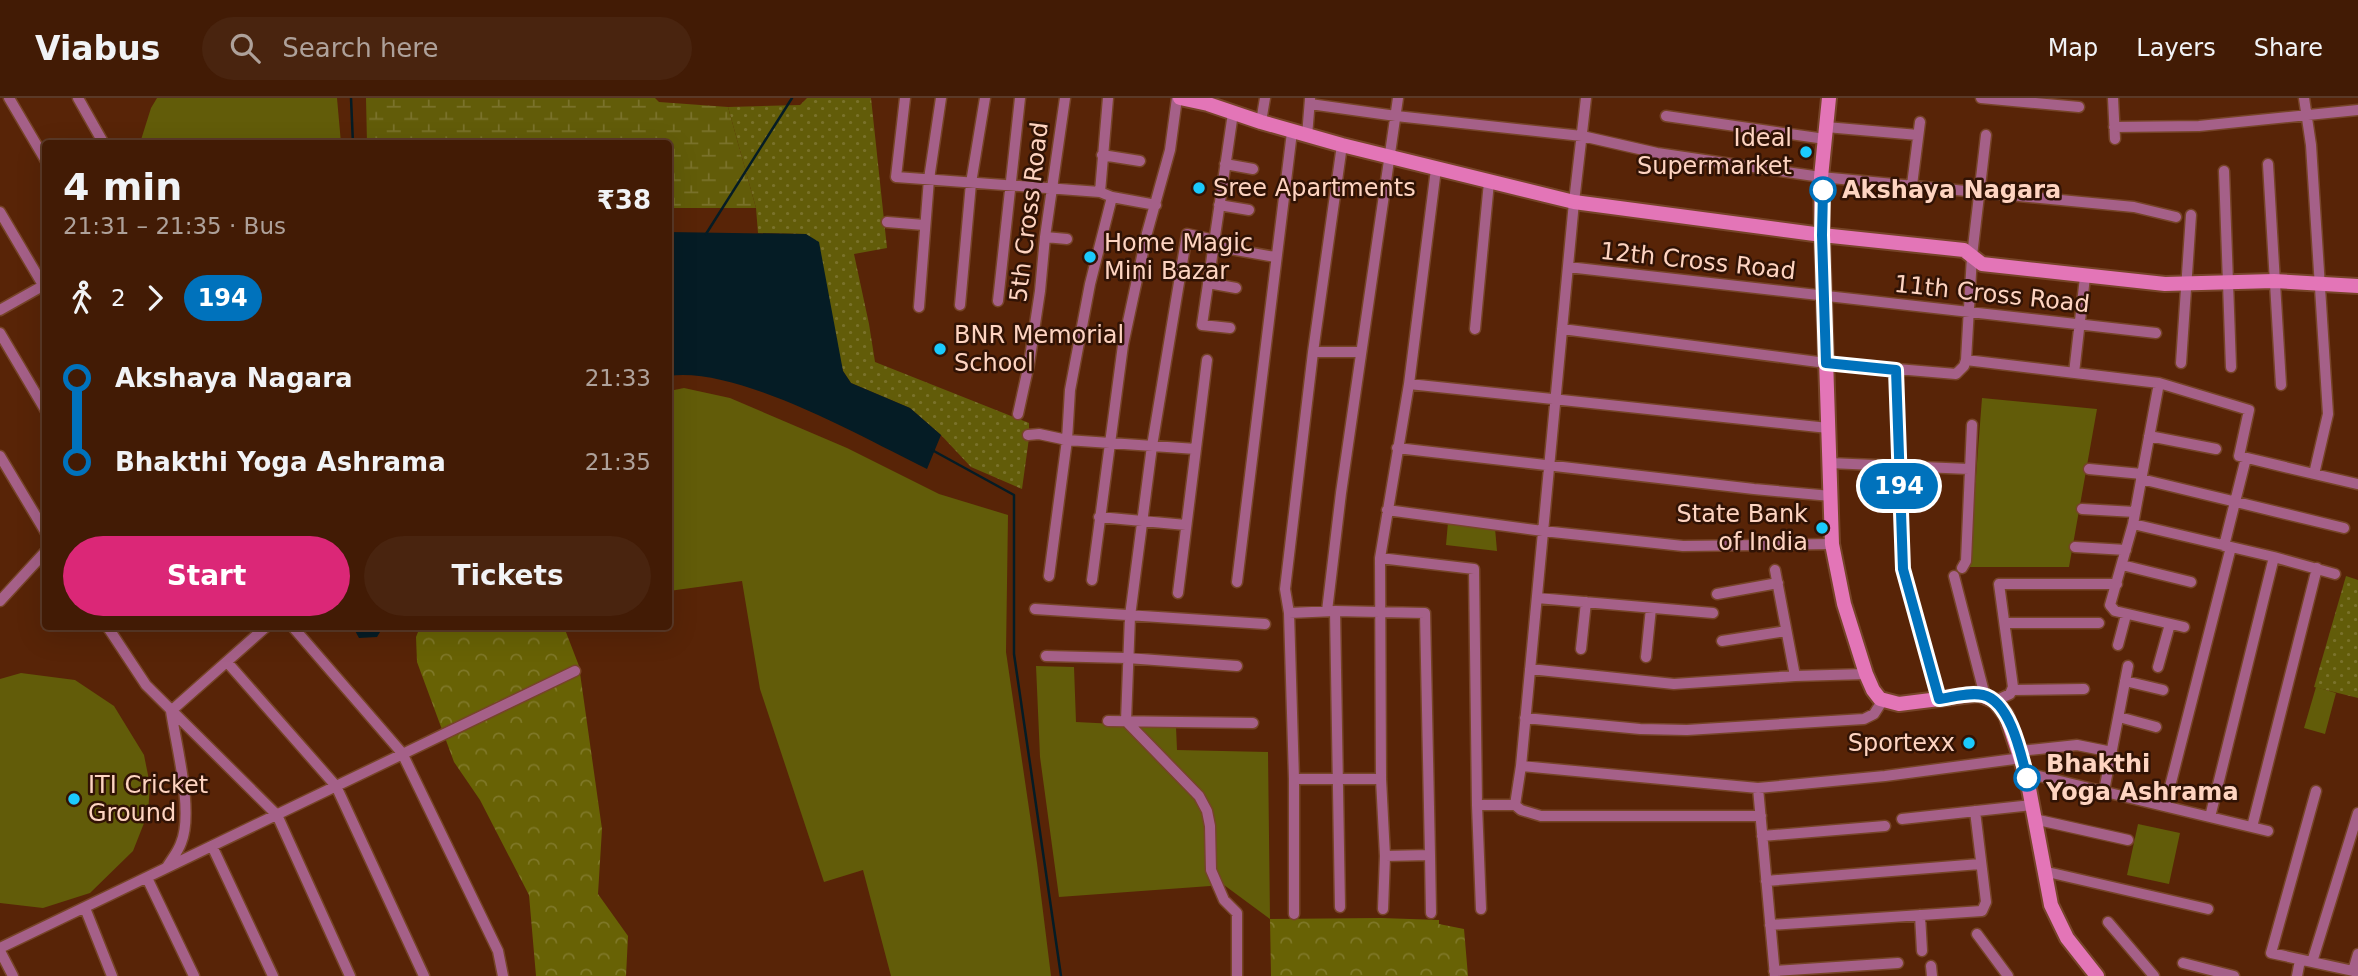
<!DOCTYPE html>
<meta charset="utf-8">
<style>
body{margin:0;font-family:"DejaVu Sans",sans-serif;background:#49240f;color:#f1f3f6;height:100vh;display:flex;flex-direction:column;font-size:26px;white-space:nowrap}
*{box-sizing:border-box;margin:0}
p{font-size:23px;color:#aea19a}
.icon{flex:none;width:38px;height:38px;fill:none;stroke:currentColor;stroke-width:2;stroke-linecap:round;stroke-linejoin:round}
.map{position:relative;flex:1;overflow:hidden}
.sheet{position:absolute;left:42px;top:42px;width:630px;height:490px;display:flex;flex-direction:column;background:#421b05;border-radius:7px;box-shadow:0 7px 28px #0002,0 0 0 2px #5a3927}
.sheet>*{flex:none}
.badge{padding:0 14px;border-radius:23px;font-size:24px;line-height:46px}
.map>.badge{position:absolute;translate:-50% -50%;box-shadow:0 0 0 4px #fff}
.legs{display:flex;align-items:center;gap:10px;height:77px;padding:0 21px;font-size:23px}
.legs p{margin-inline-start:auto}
.summary{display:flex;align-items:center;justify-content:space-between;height:119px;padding:0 21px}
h1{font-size:38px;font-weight:800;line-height:52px}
.cta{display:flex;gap:14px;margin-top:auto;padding:14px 21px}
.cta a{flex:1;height:80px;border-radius:42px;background:#db2777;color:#fff;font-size:28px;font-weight:800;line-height:80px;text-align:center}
.cta a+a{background:#49240f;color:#f1f3f6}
ul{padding:0 21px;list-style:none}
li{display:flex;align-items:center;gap:24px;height:84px;font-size:26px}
li i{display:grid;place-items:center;width:10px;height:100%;margin:0 9px;background:currentColor}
li i::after{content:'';width:18px;height:18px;margin:-9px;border:5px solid;border-radius:50%;background:#421b05}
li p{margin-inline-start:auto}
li:first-child i{background:linear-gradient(#0000 50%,currentColor 0)}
li:last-child i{background:linear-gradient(currentColor 50%,#0000 0)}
header{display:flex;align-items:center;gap:42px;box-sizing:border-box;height:98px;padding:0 35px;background:#421b05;border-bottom:2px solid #5a3927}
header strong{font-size:33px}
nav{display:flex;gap:38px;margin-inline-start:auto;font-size:24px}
.search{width:490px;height:63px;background:#49240f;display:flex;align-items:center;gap:18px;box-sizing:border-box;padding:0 24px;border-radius:38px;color:#aea19a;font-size:26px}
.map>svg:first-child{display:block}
.grass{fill:#625c09}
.forest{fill:url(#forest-crowns)}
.wetland{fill:url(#wetland-marsh)}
.park{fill:url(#park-dots)}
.water{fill:#051c25}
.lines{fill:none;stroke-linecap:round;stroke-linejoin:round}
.stream{stroke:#051c25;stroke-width:2.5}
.street-casing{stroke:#764428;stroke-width:13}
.secondary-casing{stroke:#764428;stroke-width:18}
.street{stroke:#a56088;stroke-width:10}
.secondary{stroke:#e375b7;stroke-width:14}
.line-1-casing{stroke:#fff;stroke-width:16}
.line-1{stroke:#0072bc;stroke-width:10}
.poi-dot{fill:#1bcafc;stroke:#311305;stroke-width:2.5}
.stop-1-dot{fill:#fff;stroke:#0072bc;stroke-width:3.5}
.labels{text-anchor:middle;stroke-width:5;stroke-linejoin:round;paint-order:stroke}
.poi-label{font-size:24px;fill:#fed4c1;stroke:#311305;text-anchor:start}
.stop-label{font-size:24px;font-weight:bold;fill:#fed4c1;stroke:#311305;text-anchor:start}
.street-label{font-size:24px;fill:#fed4c1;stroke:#311305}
</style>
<header>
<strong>Viabus</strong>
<div class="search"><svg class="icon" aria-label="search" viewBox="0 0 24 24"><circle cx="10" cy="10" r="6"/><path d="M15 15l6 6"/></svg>Search here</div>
<nav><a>Map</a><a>Layers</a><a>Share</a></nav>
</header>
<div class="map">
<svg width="2358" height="878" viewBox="0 0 2358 878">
<defs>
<pattern id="forest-crowns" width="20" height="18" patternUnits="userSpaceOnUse" patternTransform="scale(1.75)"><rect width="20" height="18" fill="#686205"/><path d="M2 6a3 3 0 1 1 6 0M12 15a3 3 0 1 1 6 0" fill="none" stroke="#7f7828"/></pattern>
<pattern id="wetland-marsh" width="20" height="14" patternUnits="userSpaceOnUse" patternTransform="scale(1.75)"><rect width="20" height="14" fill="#625c09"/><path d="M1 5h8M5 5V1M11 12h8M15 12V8" fill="none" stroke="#7a722b"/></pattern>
<pattern id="park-dots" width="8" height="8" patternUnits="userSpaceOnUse" patternTransform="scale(1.75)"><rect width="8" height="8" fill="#625c09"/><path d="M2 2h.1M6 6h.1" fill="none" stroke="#7a722b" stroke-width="1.8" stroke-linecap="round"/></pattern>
</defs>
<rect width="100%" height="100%" fill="#582407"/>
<path class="grass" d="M157,0H337L341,45H140L151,10Z
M684,290L730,300L847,350L939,396L1008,417L1006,554L1037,765L1051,878H891L863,772L824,784L760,591L742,483L669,493V293Z
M1982,300L2097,311L2069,469H1969Z
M1448,424L1495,430L1497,453L1446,447Z
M1036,568L1074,569L1076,624L1176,629L1177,652L1268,654L1270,821L1224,787L1059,799L1040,659Z
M21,575L75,582L114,608L144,657L150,687L148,715L133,753L90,795L43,810L0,805V581Z
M2316,589L2336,595L2325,636L2304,630Z
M2138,726L2180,735L2169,786L2127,777Z"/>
<path class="forest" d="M420,529H564L579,568L602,731L598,796L628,838L626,878H536L529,797L480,702L454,664L417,564L416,539Z
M1381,820L1439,822V826L1464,831L1468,878H1271L1270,821Z"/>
<path class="wetland" d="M366,0H655L659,4L728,9L756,110H669L668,46L367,45Z"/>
<path class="park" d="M807,0H871L887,150L854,156L869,226L875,264L1029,325V340L1022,391L971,369L941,337L910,310L851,285L843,273L806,136L758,135L756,110L728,9L800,7Z
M2346,478L2358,482V600L2314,589Z"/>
<path class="water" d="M668,134L806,136L819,144L843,273L851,285L910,310L941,337L927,371C863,340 738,268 669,278Z
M353,529H383L377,539L359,540Z"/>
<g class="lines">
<path class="stream" d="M351,0L353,46
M706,136L792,0
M932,352L1014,397V556L1061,878"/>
<defs>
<path id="street" d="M9,0L46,63
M78,0L104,46
M905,0L896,79L1100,94L1112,99L1156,107
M1981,0L2079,9
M2113,0L2115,41
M1310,6L1396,18L1582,38L1657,55L1821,79L2134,109L2176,119
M1666,18L1825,41
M1261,24L1265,0
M1826,29L1918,37
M2114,29L2199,28L2358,12
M1307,38L1310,1
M1102,57L1140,63
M1225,66L1253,71
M2268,66L2281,287
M2224,73L2231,269
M1912,87L1920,24
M1100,94L1108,0
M1219,107L1249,112
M0,114L46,192
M887,124L924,127
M1045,139L1067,141
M1214,142L1187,136L1152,348L1130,518L1126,623L1199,698L1207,713L1210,728L1211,772L1224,802L1237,815V878
M1213,148L1275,159
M1568,169L2156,235
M1208,185L1236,190
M998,203L1020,0
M960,207L971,85L985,0
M919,209L929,81L941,0
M0,212L46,186
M1230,230L1202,227L1233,15
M1475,231L1489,84
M1562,231L1826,265L1956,276L1964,268L1966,262L1972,158L1986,37
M0,235L46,313
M1313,254H1361
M1966,262L2159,285L2249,312L2239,358L2314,376L2328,316L2311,47L2304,0
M2181,265L2191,117
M1896,272L1903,471L1939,601
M2074,275L2085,179
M2159,285L2133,426L2110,507L2115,513L2184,529
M1409,286L1828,330
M1018,316L1029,266L1040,193L1045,139L1065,0
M1028,337L1039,336L1067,342L1196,351
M2149,338L2216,351
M1397,350L1754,391L1831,398
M0,358L46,435
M1829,365L1969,371
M2089,371L2142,376
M2314,376L2357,386
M2141,381L2344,430
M2082,411L2135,414
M1387,412L1543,433L1683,448L1832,446
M1099,419L1186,427
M2133,426L2274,459L2335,476
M2224,448L2246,360
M2075,449L2126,452
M1380,460L1474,471L1477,707L1481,811
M2122,467L2191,484
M1962,470L1966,463L1972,327
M1775,472L1795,578
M1049,478L1067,342L1070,292L1090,186L1112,99
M1954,478L1985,598
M1092,482L1123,247L1147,135L1170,52L1177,0
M1237,484L1292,34
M1178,495L1207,262
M1717,496L1778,485
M1537,500L1713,515
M0,503L46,453
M1035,511L1265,526
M1327,513L1341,395L1398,0
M1335,513L1340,809
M1289,515L1285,491L1313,254L1342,47
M2005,525H2099
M107,528L146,587L277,717L350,878
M292,528L402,655L498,853L503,878
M1722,543L1786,533
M2118,547L2126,517
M1581,551L1586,504
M1046,558L1127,560L1237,568
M1646,559L1651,510
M227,564L336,688L424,878
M2158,569L2170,526
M1530,571L1674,586L1795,578L1866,576
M2125,583L2163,592
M2013,592L2084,591
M1995,603L2010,596L2013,589L1999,486H2117
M2119,619L2156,629
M1525,620L1640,631L1687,632L1864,621L1874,616L1883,602
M1108,623L1253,625
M2020,653L2077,647L2112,654
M1521,668L1758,690L1885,678L2022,660
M2026,675L2268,733
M1294,681H1381
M1758,690L1775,878
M2104,693L2128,568
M2316,693L2271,855L2358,874
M1477,707H1515L1521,668L1574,104L1586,0
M1515,707L1521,712L1541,718H1761
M2165,708L2231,449
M2210,719L2274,459
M1902,721L2032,707
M2034,721L2128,742
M2252,729L2317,470
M1762,738L1885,728
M212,748L273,878
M1385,758L1381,681L1380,460L1409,286L1436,71
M167,769C171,762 178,754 181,745C194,714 176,647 171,613L267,528
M2043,773L2208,811
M147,780L194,878
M1766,783L1980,766
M85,810L112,878
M1383,811L1385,758L1430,757L1431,815
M1294,816V681L1289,515L1335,513L1425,515L1430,757
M1920,817L1922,853
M2108,824L2154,878
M1770,827L1982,813L1986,804L1975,713
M1977,836L2008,878
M0,850L575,573
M0,853L13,878
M2312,864L2358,715
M2183,865L2234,878
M1931,868L1932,878
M1774,873L1898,865
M2353,873L2358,856
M2297,878L2300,862"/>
<path id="secondary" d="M1180,0L1208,6L1261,24L1342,47L1574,104L1822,137L1964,152L1982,166L2165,186L2274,183L2358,188
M1829,0L1821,79L1822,137L1832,446L1844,506L1866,576L1873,592L1880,601L1899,606L1979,596L1995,603L2006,617L2027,680L2051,807L2067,840L2097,878"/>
</defs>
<use href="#street" class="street-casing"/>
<use href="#secondary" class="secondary-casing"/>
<use href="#street" class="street"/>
<use href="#secondary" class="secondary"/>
</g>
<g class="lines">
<defs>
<path id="line-1" d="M1823,92L1822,137L1826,265L1896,272L1903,471L1939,601C1953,599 1969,594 1983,597C2010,603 2021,656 2027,680"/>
</defs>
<use href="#line-1" class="line-1-casing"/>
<use href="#line-1" class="line-1"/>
</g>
<g class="poi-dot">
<circle cx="1806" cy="54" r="7"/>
<circle cx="1199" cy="90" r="7"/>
<circle cx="1090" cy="159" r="7"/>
<circle cx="940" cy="251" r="7"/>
<circle cx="1822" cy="430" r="7"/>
<circle cx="1969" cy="645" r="7"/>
<circle cx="74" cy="701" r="7"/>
</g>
<g class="stop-1-dot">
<circle cx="1823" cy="92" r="12"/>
<circle cx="2027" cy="680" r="12"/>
</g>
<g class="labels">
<g class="poi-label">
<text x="1792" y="48" text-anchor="end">Ideal<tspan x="1792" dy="28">Supermarket</tspan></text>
<text x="1213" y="98">Sree Apartments</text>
<text x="1104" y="153">Home Magic<tspan x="1104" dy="28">Mini Bazar</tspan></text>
<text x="954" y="245">BNR Memorial<tspan x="954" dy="28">School</tspan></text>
<text x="1808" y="424" text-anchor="end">State Bank<tspan x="1808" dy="28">of India</tspan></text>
<text x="1955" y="653" text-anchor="end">Sportexx</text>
<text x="88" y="695">ITI Cricket<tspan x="88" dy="28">Ground</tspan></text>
</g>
<g class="stop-label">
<text x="1842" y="100">Akshaya Nagara</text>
<text x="2046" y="674">Bhakthi<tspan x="2046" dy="28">Yoga Ashrama</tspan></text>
</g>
<g class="street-label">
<text transform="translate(1029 114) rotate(-83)" y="8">5th Cross Road</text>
<text transform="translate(1698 163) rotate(6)" y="8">12th Cross Road</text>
<text transform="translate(1992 196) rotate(6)" y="8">11th Cross Road</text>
</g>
</g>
</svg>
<b class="badge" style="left:1899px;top:388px;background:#0072bc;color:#fff">194</b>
<section class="sheet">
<div class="summary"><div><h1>4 min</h1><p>21:31 – 21:35 · Bus</p></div><b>₹38</b></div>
<div class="legs"><svg class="icon" aria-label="walk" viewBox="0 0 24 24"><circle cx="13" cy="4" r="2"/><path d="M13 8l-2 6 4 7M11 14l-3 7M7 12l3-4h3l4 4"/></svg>2<svg class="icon" aria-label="forward" viewBox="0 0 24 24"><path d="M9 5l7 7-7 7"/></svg><b class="badge" style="background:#0072bc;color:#fff">194</b></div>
<ul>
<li><i style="color:#0072bc"></i><b>Akshaya Nagara</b><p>21:33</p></li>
<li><i style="color:#0072bc"></i><b>Bhakthi Yoga Ashrama</b><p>21:35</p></li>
</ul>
<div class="cta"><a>Start</a><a>Tickets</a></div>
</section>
</div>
